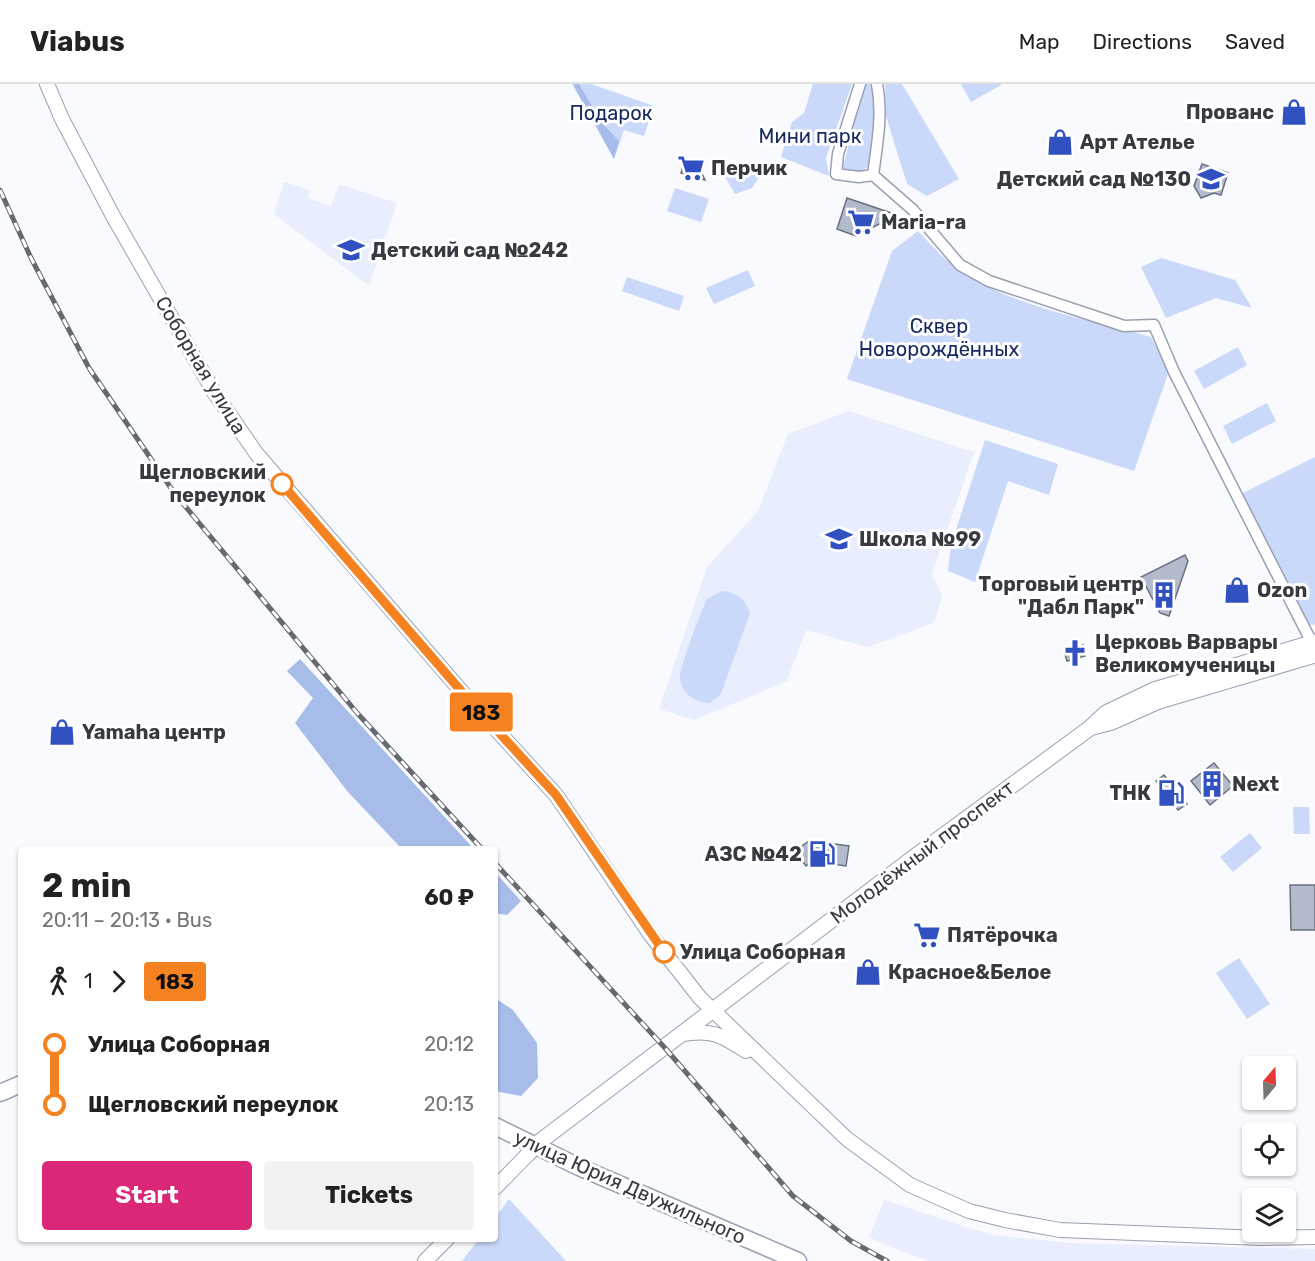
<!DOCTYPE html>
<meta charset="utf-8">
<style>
body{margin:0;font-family:Rubik,sans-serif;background:#f2f2f2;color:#222;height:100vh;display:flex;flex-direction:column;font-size:22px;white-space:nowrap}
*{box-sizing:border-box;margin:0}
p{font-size:20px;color:#767676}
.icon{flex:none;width:33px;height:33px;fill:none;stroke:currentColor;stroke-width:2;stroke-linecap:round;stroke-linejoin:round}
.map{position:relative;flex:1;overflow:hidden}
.side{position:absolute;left:18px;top:762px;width:480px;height:396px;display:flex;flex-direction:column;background:#fff;border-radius:6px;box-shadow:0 2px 4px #0004}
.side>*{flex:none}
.badge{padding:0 12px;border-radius:4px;font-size:21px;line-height:39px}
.needle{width:39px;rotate:19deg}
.tools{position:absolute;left:1242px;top:972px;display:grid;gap:12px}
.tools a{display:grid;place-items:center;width:54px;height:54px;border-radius:6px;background:#fff;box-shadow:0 2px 4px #0004;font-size:30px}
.map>.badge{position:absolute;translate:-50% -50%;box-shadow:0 0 0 3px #fff}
.legs{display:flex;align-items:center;gap:9px;height:66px;padding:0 24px;font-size:20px}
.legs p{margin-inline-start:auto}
.headline{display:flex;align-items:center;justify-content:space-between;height:102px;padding:0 24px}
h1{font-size:33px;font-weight:700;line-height:45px}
.action{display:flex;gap:12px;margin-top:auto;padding:12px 24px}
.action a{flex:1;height:69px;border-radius:6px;background:#db2777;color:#fff;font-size:24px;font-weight:700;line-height:69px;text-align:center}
.action a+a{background:#f2f2f2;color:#222}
ul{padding:0 24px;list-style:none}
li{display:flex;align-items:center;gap:21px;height:60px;font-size:22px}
li i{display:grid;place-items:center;width:9px;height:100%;margin:0 8px;background:currentColor}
li i::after{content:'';width:15px;height:15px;margin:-8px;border:4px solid;border-radius:50%;background:#fff}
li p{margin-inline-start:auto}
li:first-child i{background:linear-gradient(#0000 50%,currentColor 0)}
li:last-child i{background:linear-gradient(currentColor 50%,#0000 0)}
header{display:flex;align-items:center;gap:36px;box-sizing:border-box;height:84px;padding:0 30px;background:#fff;border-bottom:2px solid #e0e0e0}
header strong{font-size:28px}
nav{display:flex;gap:33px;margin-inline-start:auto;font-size:21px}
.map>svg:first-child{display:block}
.built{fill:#e8eefe}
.green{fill:#cad8fa}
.forest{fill:#a8bcea}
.building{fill:#b2bacb;stroke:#697080;stroke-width:1.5}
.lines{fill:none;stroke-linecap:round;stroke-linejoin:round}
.minor-casing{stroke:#99a0b1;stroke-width:13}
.tertiary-casing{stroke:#99a0b1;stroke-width:16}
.secondary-casing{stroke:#99a0b1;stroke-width:17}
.primary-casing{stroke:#99a0b1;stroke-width:19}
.minor{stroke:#fff;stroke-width:10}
.tertiary{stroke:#fff;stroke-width:14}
.secondary{stroke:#fff;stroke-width:15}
.primary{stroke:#fff;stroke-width:16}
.rail-casing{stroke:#66696f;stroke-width:5}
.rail{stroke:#fff;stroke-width:3;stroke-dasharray:9;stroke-linecap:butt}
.line-1-casing{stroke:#fff;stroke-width:14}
.line-1{stroke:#f58220;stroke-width:9}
.stop-1-dot{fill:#fff;stroke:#f58220;stroke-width:3}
.labels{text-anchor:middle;stroke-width:6;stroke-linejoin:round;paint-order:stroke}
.poi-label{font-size:20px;font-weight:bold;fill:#373a41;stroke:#fff;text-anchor:start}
.park-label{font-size:20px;fill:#192a61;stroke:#fff}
.street-label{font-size:20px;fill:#373a41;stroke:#fff}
.stop-label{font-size:20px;font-weight:bold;fill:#373a41;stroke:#fff;text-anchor:end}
</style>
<header>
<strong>Viabus</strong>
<nav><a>Map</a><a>Directions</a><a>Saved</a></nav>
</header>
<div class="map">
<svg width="1315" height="1177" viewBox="0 0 1315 1177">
<rect width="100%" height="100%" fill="#f8fafd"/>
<path class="built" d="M284,98L310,106L308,114L331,122L339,100L397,119L369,202L274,130Z
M849,327L974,368L932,490L942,512L934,539L867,563L806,546L787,597L694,636L659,625L707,483L758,427L788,350Z
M884,1116L991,1151L1070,1159L1315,1165V1177H930L900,1167L869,1153Z"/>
<path class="green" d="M572,0H591L654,22L644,52L624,46L614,75Z
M813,0H852L826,74L829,92L781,73L792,38L804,29Z
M864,0H873L876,47L869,82L858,89L842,87Z
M885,0H902L959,95L927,112L907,100L886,32Z
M961,0H1003L971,18Z
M716,77L761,90L752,104L735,110Z
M675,104L709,115L701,138L667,127Z
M918,147C930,159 941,173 955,183C1005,221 1090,236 1151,253L1169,287L1134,387L847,295L892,167Z
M1161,174L1235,196L1252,224L1216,214L1166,234L1141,183Z
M748,186L755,202L714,220L706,204Z
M627,193L684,212L679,227L622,207Z
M1238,263L1247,281L1204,305L1194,287Z
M1267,319L1276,337L1232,360L1223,342Z
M985,356L1058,380L1049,411L1008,397L975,498L948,487L951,461Z
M1315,373V540L1304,543L1237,412Z
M722,507C737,509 745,514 750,529L721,610L710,619C696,619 682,610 680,595C679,583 701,528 707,515Z
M1293,723H1309L1310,750H1294Z
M1250,749L1262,764L1233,788L1220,773Z
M1239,874L1270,920L1247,935L1216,889Z
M509,1115L566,1177H462L479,1155H495V1134Z"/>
<path class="forest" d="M573,0H579L602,39L619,57L614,75Z
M300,575L474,765H402L348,708L295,639L313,614L287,587Z
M495,788L521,817L507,831L495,829Z
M495,914L513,926L537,959L538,994L521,1012L495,1007Z"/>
<path class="building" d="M685,76L697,79L705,96L681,89Z
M1202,80L1228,89L1221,111L1214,109L1201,114L1194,102Z
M847,114L897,131L856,152L837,145Z
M1185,471L1188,477L1169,532L1160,529L1141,493Z
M1083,561L1085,572L1067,577L1064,567Z
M1214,679L1233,702L1210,721L1191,697Z
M1164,691L1187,720L1178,726L1156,697Z
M809,757L816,764L827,765L828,759L849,762L846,782L825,779L826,769L806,782L795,767Z
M1290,801H1315V846H1291Z"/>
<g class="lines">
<defs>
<path id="minor" d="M860,0L838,70L836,90L859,93L873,91
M873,91L913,126L960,181L989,197L1124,242L1154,241L1174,288L1312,559
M873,91C877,61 883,30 877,0"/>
<path id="tertiary" d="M47,0L62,35L113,132L214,308L256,369L462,608L556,711L650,850L700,914L847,1055L910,1101L969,1127L1005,1136L1060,1146L1260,1154L1315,1153
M682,950C712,945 721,951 746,967
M495,1104L529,1069
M425,1177L447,1155"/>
<path id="secondary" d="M1093,643L1112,638L1159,617L1315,571
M529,1069L534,1062L913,774L1090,644L1106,629L1154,606L1315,558"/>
<path id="primary" d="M0,1009L21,1000
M495,1042L579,1083L798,1177"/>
</defs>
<use href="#minor" class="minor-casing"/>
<use href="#tertiary" class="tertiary-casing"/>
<use href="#secondary" class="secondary-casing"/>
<use href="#primary" class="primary-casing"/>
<use href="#minor" class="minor"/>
<use href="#tertiary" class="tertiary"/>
<use href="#secondary" class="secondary"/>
<use href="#primary" class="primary"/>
<defs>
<path id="rail" d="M0,106L31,174L89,284L175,410L358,630L482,765
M495,779L665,964L793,1112L851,1157L887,1177"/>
</defs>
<use href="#rail" class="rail-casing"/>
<use href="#rail" class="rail"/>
</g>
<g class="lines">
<defs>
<path id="line-1" d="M282,400L462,608L556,711L664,868"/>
</defs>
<use href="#line-1" class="line-1-casing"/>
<use href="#line-1" class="line-1"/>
</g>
<defs>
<symbol id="shop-bare" viewBox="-9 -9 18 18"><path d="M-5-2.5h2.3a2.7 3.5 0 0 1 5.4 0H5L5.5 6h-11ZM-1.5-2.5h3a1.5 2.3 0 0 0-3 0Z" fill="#3151c1" stroke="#fff" stroke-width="2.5" paint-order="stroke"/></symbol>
<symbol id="supermarket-bare" viewBox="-9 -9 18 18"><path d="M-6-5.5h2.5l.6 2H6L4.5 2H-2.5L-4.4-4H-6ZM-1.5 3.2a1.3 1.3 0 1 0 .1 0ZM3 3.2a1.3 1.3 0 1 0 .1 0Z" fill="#3151c1" stroke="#fff" stroke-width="2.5" paint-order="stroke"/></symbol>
<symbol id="school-bare" viewBox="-9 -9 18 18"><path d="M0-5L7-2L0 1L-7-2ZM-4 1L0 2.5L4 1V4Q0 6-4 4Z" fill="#3151c1" stroke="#fff" stroke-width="2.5" paint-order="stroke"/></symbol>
<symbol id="building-bare" viewBox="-9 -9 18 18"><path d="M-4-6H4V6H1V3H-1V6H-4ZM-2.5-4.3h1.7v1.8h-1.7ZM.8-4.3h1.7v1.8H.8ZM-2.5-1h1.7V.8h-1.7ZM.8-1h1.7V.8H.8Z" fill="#3151c1" stroke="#fff" stroke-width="2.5" paint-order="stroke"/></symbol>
<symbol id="church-bare" viewBox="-9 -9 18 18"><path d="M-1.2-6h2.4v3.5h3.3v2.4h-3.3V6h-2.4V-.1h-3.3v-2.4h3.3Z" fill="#3151c1" stroke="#fff" stroke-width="2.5" paint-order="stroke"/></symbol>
<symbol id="fuel-bare" viewBox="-9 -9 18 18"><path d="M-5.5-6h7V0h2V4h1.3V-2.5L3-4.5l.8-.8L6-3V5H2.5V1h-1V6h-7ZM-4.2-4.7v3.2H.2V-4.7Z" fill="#3151c1" stroke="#fff" stroke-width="2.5" paint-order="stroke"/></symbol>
</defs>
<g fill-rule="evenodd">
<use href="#shop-bare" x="1275" y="9" width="38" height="38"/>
<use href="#shop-bare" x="1041" y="39" width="38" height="38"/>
<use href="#supermarket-bare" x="672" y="65" width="38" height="38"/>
<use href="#school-bare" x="1192" y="76" width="38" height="38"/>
<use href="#supermarket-bare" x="842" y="119" width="38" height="38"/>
<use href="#school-bare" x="332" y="147" width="38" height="38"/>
<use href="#school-bare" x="820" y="436" width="38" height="38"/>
<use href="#shop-bare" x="1218" y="487" width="38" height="38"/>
<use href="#building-bare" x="1145" y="492" width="38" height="38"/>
<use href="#church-bare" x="1056" y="550" width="38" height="38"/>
<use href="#shop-bare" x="43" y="629" width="38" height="38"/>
<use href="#building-bare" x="1193" y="681" width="38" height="38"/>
<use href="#fuel-bare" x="1152" y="690" width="38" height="38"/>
<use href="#fuel-bare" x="803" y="751" width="38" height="38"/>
<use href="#supermarket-bare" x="908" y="832" width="38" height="38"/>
<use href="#shop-bare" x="849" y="869" width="38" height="38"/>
</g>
<g class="stop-1-dot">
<circle cx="282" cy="400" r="10"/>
<circle cx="664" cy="868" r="10"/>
</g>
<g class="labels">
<g class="poi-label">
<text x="1274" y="35" text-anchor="end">Прованс</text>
<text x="1080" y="65">Арт Ателье</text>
<text x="711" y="91">Перчик</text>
<text x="1191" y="102" text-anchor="end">Детский сад №130</text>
<text x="881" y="145">Maria-ra</text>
<text x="371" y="173">Детский сад №242</text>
<text x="859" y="462">Школа №99</text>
<text x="1144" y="507" text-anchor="end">Торговый центр<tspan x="1144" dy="23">"Дабл Парк"</tspan></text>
<text x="1257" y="513">Ozon</text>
<text x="1095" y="565">Церковь Варвары<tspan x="1095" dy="23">Великомученицы</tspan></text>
<text x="82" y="655">Yamaha центр</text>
<text x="1232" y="707">Next</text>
<text x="1151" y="716" text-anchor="end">ТНК</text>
<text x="802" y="777" text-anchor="end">АЗС №42</text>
<text x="947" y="858">Пятёрочка</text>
<text x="888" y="895">Красное&amp;Белое</text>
</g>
<g class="park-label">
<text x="611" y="36">Подарок</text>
<text x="810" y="59">Мини парк</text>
<text x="939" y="249">Сквер<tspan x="939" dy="23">Новорождённых</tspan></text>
</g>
<g class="street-label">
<text transform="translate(201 281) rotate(59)" y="7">Соборная улица</text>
<text transform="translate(922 768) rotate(-37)" y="7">Молодёжный проспект</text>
<text transform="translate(630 1103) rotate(24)" y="7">улица Юрия Двужильного</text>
</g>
<g class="stop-label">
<text x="266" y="395">Щегловский<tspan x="266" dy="23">переулок</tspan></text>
<text x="680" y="875" text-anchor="start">Улица Соборная</text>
</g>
</g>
</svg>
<div class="tools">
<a><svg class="needle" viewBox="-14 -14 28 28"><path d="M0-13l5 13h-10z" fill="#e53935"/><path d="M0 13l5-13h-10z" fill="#767676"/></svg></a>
<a><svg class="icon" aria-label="locate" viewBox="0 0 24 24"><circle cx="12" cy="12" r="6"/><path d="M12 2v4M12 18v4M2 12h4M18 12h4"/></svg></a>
<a><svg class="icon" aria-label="layers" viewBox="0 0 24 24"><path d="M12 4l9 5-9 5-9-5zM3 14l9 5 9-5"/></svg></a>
</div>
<b class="badge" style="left:481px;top:628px;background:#f58220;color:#111">183</b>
<section class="side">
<div class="headline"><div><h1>2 min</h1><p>20:11 – 20:13 · Bus</p></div><b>60 ₽</b></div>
<div class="legs"><svg class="icon" aria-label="walk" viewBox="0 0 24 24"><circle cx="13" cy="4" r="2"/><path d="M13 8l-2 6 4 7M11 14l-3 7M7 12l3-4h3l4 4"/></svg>1<svg class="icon" aria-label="forward" viewBox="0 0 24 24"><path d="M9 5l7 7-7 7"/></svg><b class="badge" style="background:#f58220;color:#111">183</b></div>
<ul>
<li><i style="color:#f58220"></i><b>Улица Соборная</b><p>20:12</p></li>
<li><i style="color:#f58220"></i><b>Щегловский переулок</b><p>20:13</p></li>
</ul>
<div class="action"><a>Start</a><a>Tickets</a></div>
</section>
</div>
